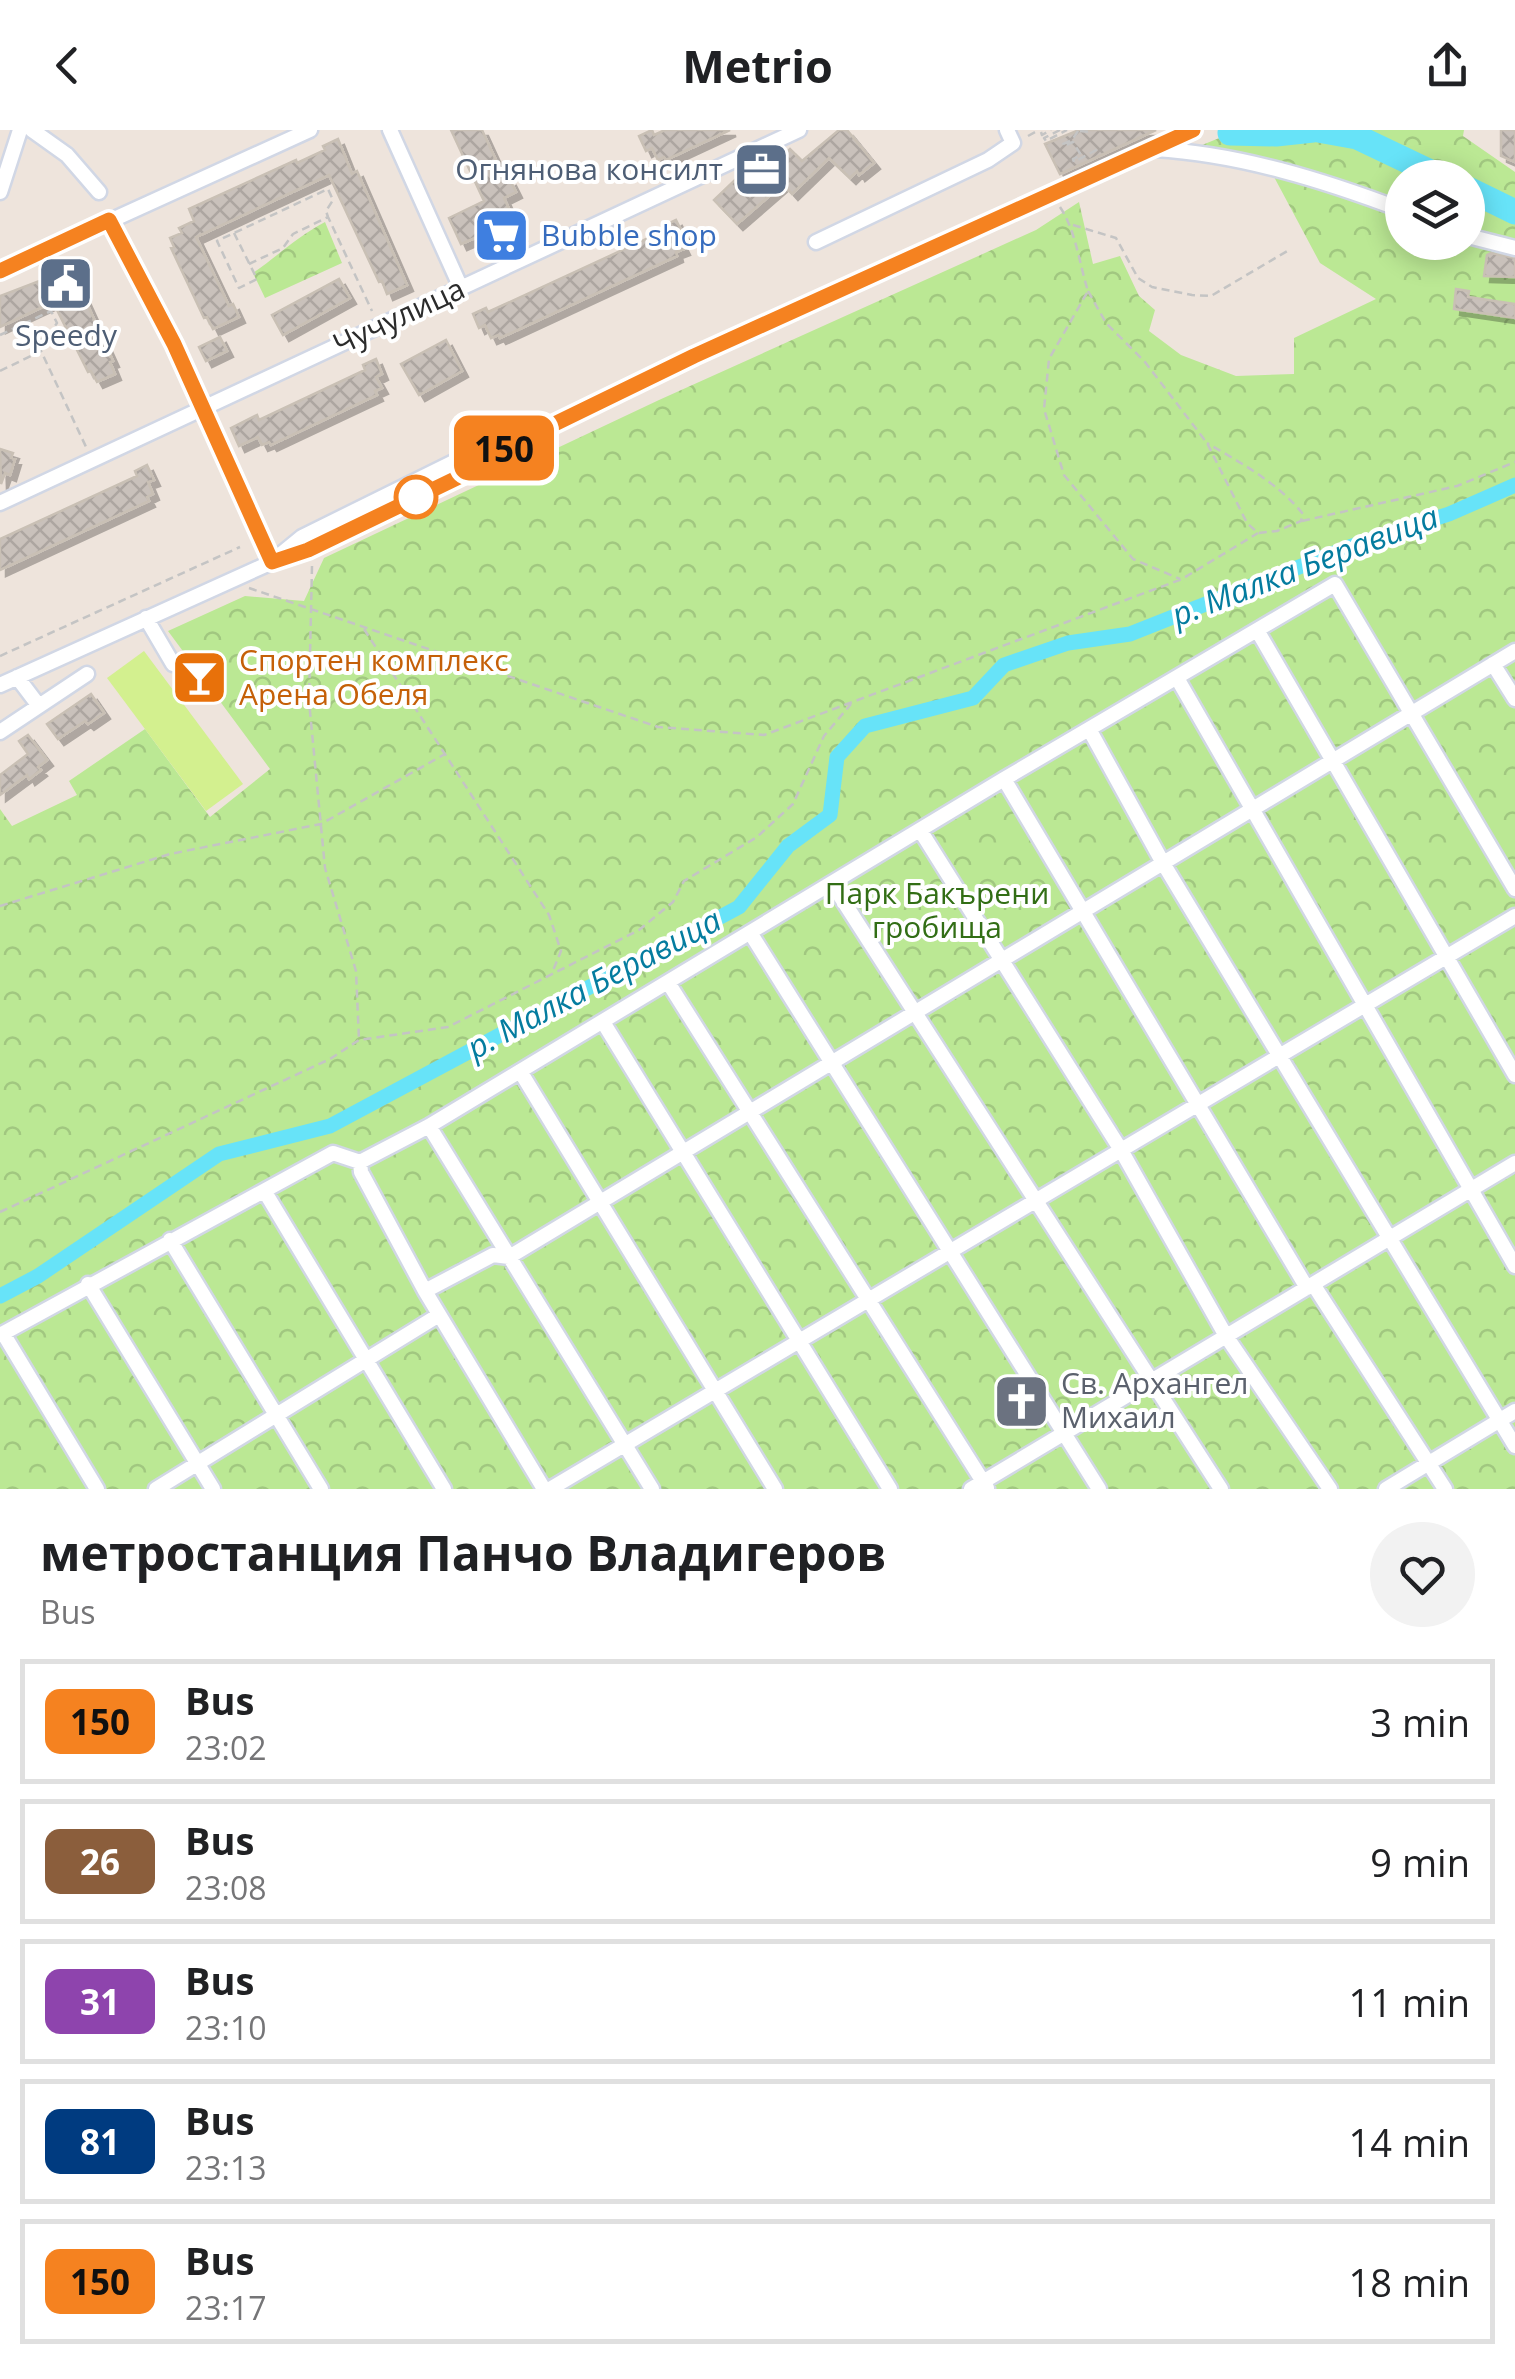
<!DOCTYPE html>
<meta charset="utf-8">
<style>
body{margin:0;font-family:"Open Sans",sans-serif;background:#f2f2f2;color:#202124;height:100vh;display:flex;flex-direction:column;font-size:38px;white-space:nowrap}
*{box-sizing:border-box;margin:0}
p{font-size:32px;color:#757577}
.icon{flex:none;width:55px;height:55px;fill:none;stroke:currentColor;stroke-width:2;stroke-linecap:round;stroke-linejoin:round}
.map{position:relative;height:1359px;overflow:hidden}
.sheet{display:flex;flex-direction:column;background:#fff;flex:1}
.sheet>*{flex:none}
.badge{padding:0 20px;border-radius:15px;font-size:35px;line-height:65px}
.buttons{position:absolute;left:1385px;top:30px;display:grid;gap:20px}
.buttons a{display:grid;place-items:center;width:100px;height:100px;border-radius:50%;background:#fff;box-shadow:0 5px 25px #0003;font-size:50px}
.map>.badge{position:absolute;translate:-50% -50%;box-shadow:0 0 0 5px #fff}
.round{display:grid;place-items:center;flex:none;width:105px;height:105px;border-radius:52px;background:#f2f2f2}
.head{display:flex;align-items:center;justify-content:space-between;height:170px;padding:0 40px}
h1{font-size:48px;font-weight:700;line-height:75px}
ul{padding:0;list-style:none}
li{display:flex;align-items:center;gap:30px;height:125px;margin:0 20px 15px;padding:0 20px;border:5px solid #e0e0e0;border-radius:0px}
li div{flex:1}
li b{display:block;font-size:38px}
li em{font-style:normal}
li .badge{min-width:110px;font-weight:700;text-align:center}
header{display:flex;justify-content:space-between;align-items:center;height:130px;padding:0 40px;background:#fff;font-size:45px;font-weight:700}
.map>svg:first-child{display:block}
.park{fill:url(#park-crowns);fill-rule:evenodd}
.pitch{fill:#d3f08f}
.lines{fill:none;stroke-linecap:round;stroke-linejoin:round}
.canal{stroke:#67e3f8;stroke-width:15}
.river{stroke:#67e3f8;stroke-width:25}
.building{fill:url(#building-cross-hatch);stroke:#c9c0b5;stroke-width:2.5;filter:url(#shadow)}
.minor-casing{stroke:#d1d7e5;stroke-width:19}
.path{stroke:#c4c4c4;stroke-width:2.5;stroke-dasharray:8 5;stroke-linecap:butt}
.minor{stroke:#fff;stroke-width:14}
.line-casing{stroke:#fff;stroke-width:22}
.line{stroke:#f58220;stroke-width:15}
.stop-dot{fill:#fff;stroke:#f58220;stroke-width:5}
.labels{text-anchor:middle;stroke-width:8;stroke-linejoin:round;paint-order:stroke}
.service-label{font-size:30px;fill:#4e5e75;stroke:#fff;text-anchor:end}
.shop-label{font-size:30px;fill:#366cbe;stroke:#fff;text-anchor:start}
.street-label{font-size:30px;fill:#2b2b2b;stroke:#fff}
.food-label{font-size:30px;fill:#c56008;stroke:#fff;text-anchor:start}
.park-label{font-size:30px;fill:#326e15;stroke:#fff}
.worship-label{font-size:30px;fill:#5b616d;stroke:#fff;text-anchor:start}
.water-label{font-size:32px;font-style:italic;fill:#047c9f;stroke:#fff}
</style>
<header><svg class="icon" aria-label="back" viewBox="0 0 24 24"><path d="M15 5l-7 7 7 7"/></svg>Metrio<svg class="icon" aria-label="share" viewBox="0 0 24 24"><path d="M12 15V3M7 8l5-5 5 5M5 13v7h14v-7"/></svg></header>
<div class="map">
<svg width="1515" height="1359" viewBox="0 0 1515 1359">
<defs>
<pattern id="park-crowns" width="20" height="18" patternUnits="userSpaceOnUse" patternTransform="scale(2.5)"><rect width="20" height="18" fill="#bbe894"/><path d="M2 6a3 3 0 1 1 6 0M12 15a3 3 0 1 1 6 0" fill="none" stroke="#a1c780"/></pattern>
<pattern id="building-cross-hatch" width="8" height="8" patternUnits="userSpaceOnUse" patternTransform="scale(2.5)"><rect width="8" height="8" fill="#c9c1bb"/><path d="M0 0l8 8M0 8l8-8" fill="none" stroke="#ada6a1"/></pattern>
<filter id="shadow"><feDropShadow dx="6" dy="6" stdDeviation="0" flood-color="#0004"/></filter>
</defs>
<rect width="100%" height="100%" fill="#eee4dc"/>
<path class="park" d="M1239,0H1464L1463,6L1515,42V1359H0V679L12,696L77,665L69,651L145,599L210,687L270,639L168,501L245,466L304,471L324,428L659,270L1036,100L1079,72L1093,134L1120,126L1139,166L1155,180L1149,201L1181,225L1236,246L1294,244V208L1376,169L1320,133L1273,45L1211,29L1175,26ZM1402,48H1468V112H1402Z
M325,92L342,133L265,168L253,143C279,125 298,106 325,92Z"/>
<path class="pitch" d="M144,521L243,654L206,681L107,548Z"/>
<g class="lines">
<path class="canal" d="M0,1166L38,1146L219,1024L330,996L739,777L788,716L830,685L837,627L865,596L973,568L1004,535L1068,513L1130,504L1352,416L1449,384L1515,355"/>
<path class="river" d="M1318,0L1357,7L1443,48
M1230,3L1276,4L1313,0
M1468,59L1515,82"/>
</g>
<path class="building" d="M451,0H482L506,52L510,50L516,62L504,68L521,105L500,115L493,100L461,114L449,88L484,71Z
M652,0L654,5L665,0H730L666,30L664,27L658,30L652,18L646,21L639,6Z
M839,0H847L874,33L859,45L857,41L850,48L829,28L792,64L783,54L737,94L714,70L738,47L742,52L766,29L770,33L784,19L787,22L790,19L802,31Z
M1079,0H1156L1060,44L1045,14Z
M1501,0H1515V32L1501,26Z
M338,9L352,44L357,41L407,155L387,164L382,151L379,152L329,45L196,107L229,176L233,174L239,187L213,199L207,187L204,188L171,118L174,117L170,108L182,103L179,98L194,91L189,79L296,30L297,33L325,20L323,16Z
M676,90L683,104L678,107L684,119L676,122L677,126L500,208L498,205L491,208L485,195L479,198L473,184L486,178L488,182L655,105L665,100L663,96Z
M1491,123L1515,128V147L1484,146L1487,125Z
M63,136L76,170L84,167L113,231L110,232L115,244L97,252L91,241L88,242L53,172L0,197V166L50,147L48,143Z
M339,149L350,168L283,205L272,185Z
M1456,159L1469,161L1468,167L1515,174V188L1454,179Z
M220,207L227,221L206,231L199,217Z
M446,210L462,241L419,265L401,234Z
M376,229L382,244L376,247L382,258L375,261L377,265L271,315L269,312L262,315L258,307L239,316L231,298L257,285L259,290L365,240L363,235Z
M0,319L13,323L11,328L15,329L10,345L5,343L1,354Z
M147,335L154,350L148,352L153,364L147,367L149,371L0,440V409L137,346L135,341Z
M91,564L104,583L88,594L85,591L58,609L47,594Z
M28,605L47,630L38,637L41,640L29,649L27,645L0,665V645L28,624L19,611Z
M1014,1249H1018L1040,1284L1030,1293H1021L1002,1263L1006,1254Z"/>
<g class="lines">
<defs>
<path id="minor" d="M32,0L67,25L99,62
M390,0L461,158
M1155,19C1239,24 1323,50 1402,80
M0,62L20,0
M109,90L175,215L272,432
M1468,106L1515,118
M816,112L988,30L1013,13L1007,0
M0,141L310,0
M0,373L799,0
M280,425L302,407L478,320L503,319
M146,488L173,534
M1257,500L1515,945
M1493,534L1515,569
M17,547L39,576
M1177,548L1515,1136
M0,555L272,432L308,419L489,333L503,319L694,226L1192,0
M1089,599L1163,733L1515,1316
M0,602L87,544
M1004,649L1307,1158
M920,700L1121,1020L1226,1206L1330,1359
M833,755L1221,1359
M751,804L1099,1359
M669,854L987,1358
M603,892L890,1359
M520,941L775,1359
M429,996L652,1359
M265,1062L444,1359
M170,1110L321,1359
M88,1154L213,1359
M1313,1154L1445,1359
M425,1161L493,1125L509,1127L1515,521
M3,1203L97,1359
M0,1205L333,1023L360,1032
M156,1359L439,1185
M544,1359L425,1161L361,1042L360,1032L429,996L1004,649L1335,454L1515,759
M550,1359L1515,786
M971,1359L1515,1033
M1386,1359L1515,1281"/>
</defs>
<use href="#minor" class="minor-casing"/>
<path class="path" d="M1060,0L1044,8L1046,11L1067,0
M1078,1L1072,10L1063,14L1064,16L1073,12L1081,25L1073,29L1074,32L1100,18
M1080,1L1090,2
M1041,2L1042,5L1051,0
M1028,6L1039,0
M1060,77C1076,101 1079,133 1088,161L1049,229L1044,279L1064,345L1133,429L1180,449
M1073,95L1116,108L1138,148L1152,157L1192,165L1211,166L1289,120
M234,103L257,149L239,158L217,111L328,59L333,70L326,81L328,87
M249,134L283,118L293,104L328,87L372,181
M1088,161L1106,193L1145,232L1207,313L1247,393L1258,403L1277,401L1301,391L1303,384C1278,353 1241,333 1207,313
M0,205L51,181L57,193L48,206L37,211L41,221
M0,241L41,221L87,319
M1302,391L1457,356L1515,332
M312,436L309,571L325,738L356,841L359,910
M249,458L658,597L764,605L1182,449L1258,403
M364,499L549,785L561,821L552,843
M0,526L240,417
M0,776L170,724L321,694L445,624
M0,1082L330,929L359,910L448,897L639,800L673,772L684,751L757,707L793,674L824,606L851,574"/>
<use href="#minor" class="minor"/>
</g>
<g class="lines">
<defs>
<path id="line" d="M0,141L109,90L174,214L272,432L308,420L488,333L503,319L694,226L1193,0"/>
</defs>
<use href="#line" class="line-casing"/>
<use href="#line" class="line"/>
</g>
<defs>
<symbol id="office-square" viewBox="-11 -11 22 22"><rect x="-9" y="-9" width="18" height="18" rx="4" fill="#5c6f8a" stroke="#fff"/><path d="M-6-3h4V-5.5h4V-3h4V5H-6ZM-1-4.5V-3h2v-1.5ZM-6 0V1H6V0Z" fill="#fff"/></symbol>
<symbol id="supermarket-square" viewBox="-11 -11 22 22"><rect x="-9" y="-9" width="18" height="18" rx="4" fill="#3f7fe0" stroke="#fff"/><path d="M-6-5.5h2.5l.6 2H6L4.5 2H-2.5L-4.4-4H-6ZM-1.5 3.2a1.3 1.3 0 1 0 .1 0ZM3 3.2a1.3 1.3 0 1 0 .1 0Z" fill="#fff"/></symbol>
<symbol id="civic-square" viewBox="-11 -11 22 22"><rect x="-9" y="-9" width="18" height="18" rx="4" fill="#5c6f8a" stroke="#fff"/><path d="M-.6-6.5H3V-4.5H.6V-3L4-1V1h2V6H-6V1h2V-1L-.6-3ZM-1.2 2.5V6h2.4V2.5Z" fill="#fff"/></symbol>
<symbol id="bar-square" viewBox="-11 -11 22 22"><rect x="-9" y="-9" width="18" height="18" rx="4" fill="#e8710a" stroke="#fff"/><path d="M-6-5H6L.8 .8V4.5H3.5V6h-7V4.5H-.8V.8Z" fill="#fff"/></symbol>
<symbol id="church-square" viewBox="-11 -11 22 22"><rect x="-9" y="-9" width="18" height="18" rx="4" fill="#6b7280" stroke="#fff"/><path d="M-1.2-6h2.4v3.5h3.3v2.4h-3.3V6h-2.4V-.1h-3.3v-2.4h3.3Z" fill="#fff"/></symbol>
</defs>
<g fill-rule="evenodd">
<use href="#office-square" x="730" y="8" width="63" height="63"/>
<use href="#supermarket-square" x="470" y="74" width="63" height="63"/>
<use href="#civic-square" x="34" y="122" width="63" height="63"/>
<use href="#bar-square" x="168" y="516" width="63" height="63"/>
<use href="#church-square" x="990" y="1240" width="63" height="63"/>
</g>
<circle class="stop-dot" cx="416" cy="367" r="20"/>
<g class="labels">
<g class="service-label">
<text x="723" y="50">Огнянова консилт</text>
<text x="66" y="216" text-anchor="middle">Speedy</text>
</g>
<g class="shop-label">
<text x="541" y="116">Bubble shop</text>
</g>
<g class="street-label">
<text transform="translate(399 187) rotate(-25)" y="10">Чучулица</text>
</g>
<g class="food-label">
<text x="239" y="541">Спортен комплекс<tspan x="239" dy="34">Арена Обеля</tspan></text>
</g>
<g class="park-label">
<text x="937" y="774">Парк Бакърени<tspan x="937" dy="34">гробища</tspan></text>
</g>
<g class="worship-label">
<text x="1061" y="1264">Св. Архангел<tspan x="1061" dy="34">Михаил</tspan></text>
</g>
<g class="water-label">
<text transform="translate(1305 436) rotate(-21)" y="11">р. Малка Беравица</text>
<text transform="translate(594 854) rotate(-28)" y="11">р. Малка Беравица</text>
</g>
</g>
</svg>
<div class="buttons">
<a><svg class="icon" aria-label="layers" viewBox="0 0 24 24"><path d="M12 4l9 5-9 5-9-5zM3 14l9 5 9-5"/></svg></a>
</div>
<b class="badge" style="left:504px;top:318px;background:#f58220;color:#111">150</b>
</div>
<section class="sheet">
<div class="head"><div><h1>метростанция Панчо Владигеров</h1><p>Bus</p></div><a class="round"><svg class="icon" aria-label="heart" viewBox="0 0 24 24"><path d="M12 20l-8-8c-3-5 5-10 8-4 3-6 11-1 8 4z"/></svg></a></div>
<ul>
<li><span class="badge" style="background:#f58220;color:#111">150</span><div><b>Bus</b><p>23:02</p></div><em>3 min</em></li>
<li><span class="badge" style="background:#8b5e3c;color:#fff">26</span><div><b>Bus</b><p>23:08</p></div><em>9 min</em></li>
<li><span class="badge" style="background:#8e44ad;color:#fff">31</span><div><b>Bus</b><p>23:10</p></div><em>11 min</em></li>
<li><span class="badge" style="background:#003b80;color:#fff">81</span><div><b>Bus</b><p>23:13</p></div><em>14 min</em></li>
<li><span class="badge" style="background:#f58220;color:#111">150</span><div><b>Bus</b><p>23:17</p></div><em>18 min</em></li>
</ul>
</section>
